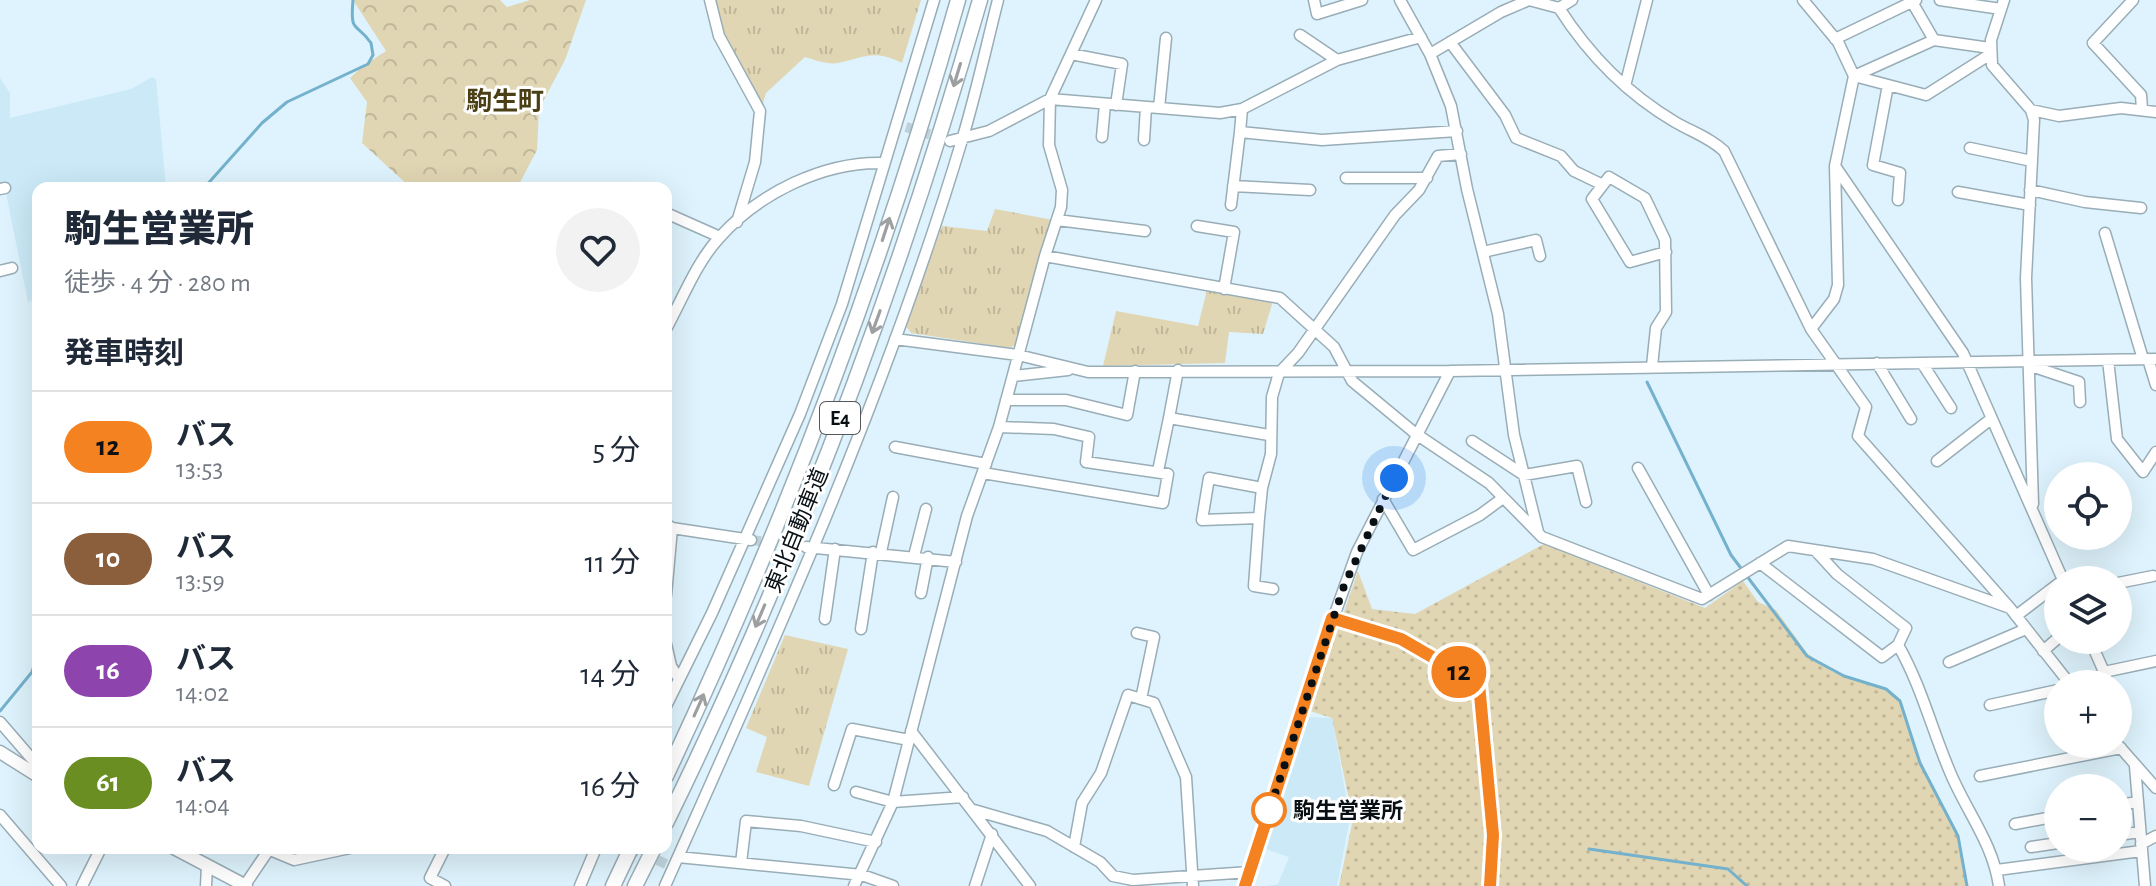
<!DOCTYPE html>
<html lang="ja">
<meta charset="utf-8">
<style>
body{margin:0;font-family:"Alegreya Sans","Noto Sans JP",sans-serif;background:#f2f2f3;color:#1f2937;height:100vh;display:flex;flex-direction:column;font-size:30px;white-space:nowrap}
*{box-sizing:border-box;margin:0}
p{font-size:26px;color:#747a83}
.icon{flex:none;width:44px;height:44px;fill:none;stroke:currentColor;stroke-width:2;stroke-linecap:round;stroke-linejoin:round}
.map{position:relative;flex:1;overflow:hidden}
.drawer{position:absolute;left:32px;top:182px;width:640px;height:672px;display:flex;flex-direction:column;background:#fff;border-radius:16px;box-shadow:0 8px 32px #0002}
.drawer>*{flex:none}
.badge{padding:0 16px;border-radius:26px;font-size:28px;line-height:52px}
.controls{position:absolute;left:2044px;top:462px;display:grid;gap:16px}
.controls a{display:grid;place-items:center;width:88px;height:88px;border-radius:50%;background:#fff;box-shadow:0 8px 32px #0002;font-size:40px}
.you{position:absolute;width:40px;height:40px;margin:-20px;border:6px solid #fff;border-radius:50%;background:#1a73e8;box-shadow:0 0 0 12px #1a73e833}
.map>.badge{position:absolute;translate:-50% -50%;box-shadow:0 0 0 4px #fff}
h2{padding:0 32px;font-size:30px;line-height:72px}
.round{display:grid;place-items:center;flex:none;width:84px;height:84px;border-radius:42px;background:#f2f2f3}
.overview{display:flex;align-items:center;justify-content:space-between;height:136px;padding:0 32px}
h1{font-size:38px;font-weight:800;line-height:60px}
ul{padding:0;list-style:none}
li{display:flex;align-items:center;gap:24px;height:112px;padding:0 32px;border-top:2px solid #e0e1e3}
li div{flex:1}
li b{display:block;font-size:30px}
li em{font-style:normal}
li .badge{min-width:88px;font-weight:700;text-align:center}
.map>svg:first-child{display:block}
.built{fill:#cbe9f7}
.grass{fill:url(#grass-tufts)}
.forest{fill:url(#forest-crowns)}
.park{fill:url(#park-dots)}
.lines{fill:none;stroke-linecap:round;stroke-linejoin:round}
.stream{stroke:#74b1cc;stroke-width:3}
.minor-tunnel{stroke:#bed1da;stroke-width:10;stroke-dasharray:10 5;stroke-linecap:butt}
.minor-casing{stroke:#99adb7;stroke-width:13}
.major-casing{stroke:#99adb7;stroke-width:15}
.highway-casing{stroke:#99adb7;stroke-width:17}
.minor{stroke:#fff;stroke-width:10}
.major{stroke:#fff;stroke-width:12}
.highway{stroke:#fff;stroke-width:14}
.oneway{stroke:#9d9fa1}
.line-casing{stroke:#fff;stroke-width:18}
.line{stroke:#f58220;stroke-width:12}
.walk{stroke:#091014;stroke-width:8;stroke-dasharray:0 14.4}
.stop-dot{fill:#fff;stroke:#f58220;stroke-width:4}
.labels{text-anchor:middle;stroke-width:6;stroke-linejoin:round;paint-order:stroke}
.shield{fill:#fff;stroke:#53585a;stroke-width:2}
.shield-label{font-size:20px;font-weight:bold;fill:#091014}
.street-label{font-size:22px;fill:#091014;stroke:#fff}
.stop-label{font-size:22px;font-weight:bold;fill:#091014;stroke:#fff;text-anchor:start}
.quarter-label{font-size:26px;font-weight:bold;fill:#4b3f16;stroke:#fff}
</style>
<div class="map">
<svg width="2156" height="886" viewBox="0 0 2156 886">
<defs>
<pattern id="grass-tufts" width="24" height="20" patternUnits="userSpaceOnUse" patternTransform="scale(2)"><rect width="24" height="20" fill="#e1d6b3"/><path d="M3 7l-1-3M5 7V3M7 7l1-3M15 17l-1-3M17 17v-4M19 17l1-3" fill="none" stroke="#c0b799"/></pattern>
<pattern id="forest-crowns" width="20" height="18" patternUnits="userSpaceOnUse" patternTransform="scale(2)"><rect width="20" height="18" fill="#e1d6b3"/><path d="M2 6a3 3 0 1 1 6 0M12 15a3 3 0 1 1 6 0" fill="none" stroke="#c0b799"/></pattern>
<pattern id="park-dots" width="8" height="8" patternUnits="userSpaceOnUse" patternTransform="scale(2)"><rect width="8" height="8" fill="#e1d6b3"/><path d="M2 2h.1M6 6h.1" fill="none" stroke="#c0b799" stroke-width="1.8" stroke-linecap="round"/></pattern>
</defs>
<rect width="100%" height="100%" fill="#def3fd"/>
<path class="built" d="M152,77L156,79L166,188H38V299L28,302L5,188L0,181V78L10,93V118L131,89Z
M1306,717L1332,718L1350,818L1337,886H1268L1278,884L1289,857L1263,848Z"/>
<path class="grass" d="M711,0H921L902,63C874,49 866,57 838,63C828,65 815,60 805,57L766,93L762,107L717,27Z
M995,209L1053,220L1016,344L1010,348L911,333L905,325L942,226L987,231Z
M1207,290L1273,301L1263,334L1229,332L1225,363L1103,366L1116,311L1198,326Z
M785,635L848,649L809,786L756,772L767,737L746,728Z"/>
<path class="forest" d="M353,0H500L507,7L530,0H586L565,60L539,109L537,150L517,188H411L362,143L367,102L350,78L363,66L386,51Z"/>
<path class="park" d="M1544,544L1705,608L1743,581L1758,602L1776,610L1807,653L1833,672L1886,689L1900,701L1920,763L1958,836L1966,886H1339L1353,819L1332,718L1310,711L1358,571L1372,609L1415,614Z"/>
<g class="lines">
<path class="stream" d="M204,188L262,123L287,102L368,64L373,55L371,43C356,21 350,35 353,0
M1647,382L1731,555L1807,656L1844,676L1886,689L1900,701L1920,763L1958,836L1967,886
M0,711L32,672L38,653
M1589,849L1728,869L1747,886"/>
<path class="minor-tunnel" d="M906,127L945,139
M751,540L806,547
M630,848L666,864"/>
<defs>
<path id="minor" d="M710,0L719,36L760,111L755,162L737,222
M1314,0L1317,14L1362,0
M1400,0L1430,54L1451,106L1467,189L1498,314L1514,435L1538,532
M1529,0L1559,8C1589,55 1626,93 1675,122C1692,132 1709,137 1724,151L1811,329L1866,407L1858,436L2010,608L2070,684
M1803,0L1838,42L1854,76L1835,166L1963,353L2063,580
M1940,0L2001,9
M2004,0L1991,40L1992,65L2031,110L2034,120L2026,278L2033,504
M2133,0L2093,43L2141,95L2142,109
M1912,2L1934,40
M1559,8L1572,0
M1300,35L1337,60
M1835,39L1916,0
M1450,42L1505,115L1516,138L1561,156L1574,171L1601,184
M1071,54L1122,64L1116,105
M1430,54L1501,12L1529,0
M1854,76L1926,95L1989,55
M1854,76L1934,40L1990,48
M1888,85L1873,165L1900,173L1898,200
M1625,86L1647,0
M1159,108L1166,38
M1242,109L1337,60L1421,37
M2031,110L2059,116L2121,108L2156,112
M1102,137L1105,104
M1144,140L1146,107
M950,141L989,131L1050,99L1220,113L1242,109L1240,132L1322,140L1457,131
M1970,148L2032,161
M1346,178H1427
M1233,186L1310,190
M0,189L5,188
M2030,190L2085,202L2141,208
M1958,192L2030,205
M1231,205L1240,132
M666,213L720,237
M1057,220L1145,231
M1197,226L1234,232L1224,289
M2105,233L2143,359
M1483,252L1536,240L1540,256
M1045,256L1061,207L1062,190L1049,145L1050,99L1096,0
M0,271L12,268
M666,329C682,300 696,263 719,238C759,193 824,161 884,163
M1811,329L1834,299L1838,285L1835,166
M895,339L1018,355L1088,372L1450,371
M2148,359L2156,385
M2108,360L2117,439L2143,472L2156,452
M1877,363L1911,419
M1922,363L1951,408
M1652,366L1656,328L1666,312L1665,240L1645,198L1609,177L1592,199L1630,262L1666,252
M2031,366L2079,382L2080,402
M1178,370L1169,418L1269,435
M1013,376L1068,370
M1006,400H1066L1127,415L1135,371
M1472,441L1524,475L1577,466L1586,502
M895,447L986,464
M1937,461L1991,419
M1638,468L1709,595
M1158,471L1169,418
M983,473L1163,503L1168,474L1086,462L1089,437L1054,429L999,427
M1262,488L1209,478L1202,520L1259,518L1262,488L1271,454L1272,397L1279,373L1298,353L1395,215L1419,190L1438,156L1461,154
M1383,499L1413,550L1480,515L1503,498
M1259,518L1254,586L1273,589
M666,524L672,528L751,540
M806,547L956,562
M881,552L893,497
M914,556L926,509
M1760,563L1882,657L1898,645L1906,628L1837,574L1815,550
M2118,583L2153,576
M921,593L928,557
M666,595L672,528
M2016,616L2058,584
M1332,618L1401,639L1479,684
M825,619L835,549
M861,629L873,552
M1137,633L1154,637L1141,699
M2090,640L2104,672
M666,644L671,666L679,679
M1898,645C1921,685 1932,730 1950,772C1966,811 1993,843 1999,886
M2043,651L2058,638
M1949,662L2026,629
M2089,684L2104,672L2156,661
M1990,705L2058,690
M666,706L712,613L800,414L842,304L934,0
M0,722L38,766
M911,731L1030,886
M2119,746L2156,788
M2135,766L2145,886
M1980,776L2121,748
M834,785L852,729L909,740
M856,792L893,802L963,797
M2118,805L2138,802
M974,810L1047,831L1100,862L1113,876L1133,880L1250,872
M0,815L61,886
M2015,824L2058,816
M2118,835L2140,832
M2141,844L2156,836
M1074,847L1082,803L1101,773L1128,695L1154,703L1186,777L1193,886
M2031,847L2058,843
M270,850L294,860L350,848
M678,857L862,875L893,886
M741,863L746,821L801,826L876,842
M1997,870L2141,851
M245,885L270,848
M82,886L101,848
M206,886L207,865
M445,886L430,878L445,848
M580,886L596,848
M665,886C774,642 885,397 962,140C976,94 986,47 998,0
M854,886L893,802L967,516L999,427L1045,256L1280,298L1334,347L1352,381L1416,434L1489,483L1542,537L1702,599L1788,546L1873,559L2010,608
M975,886L992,834
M1245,886L1302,706L1357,552L1450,371L2156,359"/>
<path id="major" d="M0,752L38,776
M174,848L246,886"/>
<path id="highway" d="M666,776C784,526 883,266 958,0
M666,823C795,560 899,282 980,0
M613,886L631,848
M635,886L654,848"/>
</defs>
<use href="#minor" class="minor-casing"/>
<use href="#major" class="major-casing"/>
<use href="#highway" class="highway-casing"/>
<use href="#minor" class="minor"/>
<use href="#major" class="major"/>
<use href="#highway" class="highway"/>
</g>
<defs><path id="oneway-shaft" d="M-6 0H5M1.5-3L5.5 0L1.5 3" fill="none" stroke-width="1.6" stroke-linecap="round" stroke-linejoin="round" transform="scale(2)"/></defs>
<g class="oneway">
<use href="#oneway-shaft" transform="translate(957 75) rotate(107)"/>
<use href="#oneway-shaft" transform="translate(886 229) rotate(-72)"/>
<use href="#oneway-shaft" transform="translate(876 322) rotate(110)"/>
<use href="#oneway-shaft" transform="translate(760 616) rotate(113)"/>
<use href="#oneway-shaft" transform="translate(699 705) rotate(-66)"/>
</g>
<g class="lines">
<defs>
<path id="line" d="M1245,886L1332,618L1401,639L1479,684L1493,835L1490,886"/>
</defs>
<use href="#line" class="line-casing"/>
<use href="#line" class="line"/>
<path class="walk" d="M1269,810L1268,815L1344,586L1394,478"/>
</g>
<circle class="stop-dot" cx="1269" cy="810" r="16"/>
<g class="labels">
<rect class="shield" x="820" y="402" width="40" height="32" rx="6"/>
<g class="shield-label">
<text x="840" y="425">E4</text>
</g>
<g class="street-label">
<text transform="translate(796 530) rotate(-68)" y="8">東北自動車道</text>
</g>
<g class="stop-label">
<text x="1293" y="818">駒生営業所</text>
</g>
<g class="quarter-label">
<text x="505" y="110">駒生町</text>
</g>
</g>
</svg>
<div class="controls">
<a><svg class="icon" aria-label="locate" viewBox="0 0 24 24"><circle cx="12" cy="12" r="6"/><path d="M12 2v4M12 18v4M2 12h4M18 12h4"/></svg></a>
<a><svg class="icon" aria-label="layers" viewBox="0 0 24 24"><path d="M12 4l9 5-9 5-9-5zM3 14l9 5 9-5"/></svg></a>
<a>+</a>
<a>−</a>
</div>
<div class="you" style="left:1394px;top:478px"></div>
<b class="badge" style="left:1459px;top:672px;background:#f58220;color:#111">12</b>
<section class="drawer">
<div class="overview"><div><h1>駒生営業所</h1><p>徒歩 · 4 分 · 280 m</p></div><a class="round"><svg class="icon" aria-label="heart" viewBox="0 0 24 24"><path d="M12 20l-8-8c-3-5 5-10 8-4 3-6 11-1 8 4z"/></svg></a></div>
<h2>発車時刻</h2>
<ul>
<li><span class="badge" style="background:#f58220;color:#111">12</span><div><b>バス</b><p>13:53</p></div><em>5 分</em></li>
<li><span class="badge" style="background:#8b5e3c;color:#fff">10</span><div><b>バス</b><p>13:59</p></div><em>11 分</em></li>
<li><span class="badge" style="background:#8e44ad;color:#fff">16</span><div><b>バス</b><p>14:02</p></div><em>14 分</em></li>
<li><span class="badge" style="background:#6b8e23;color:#fff">61</span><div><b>バス</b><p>14:04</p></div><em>16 分</em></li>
</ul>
</section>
</div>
